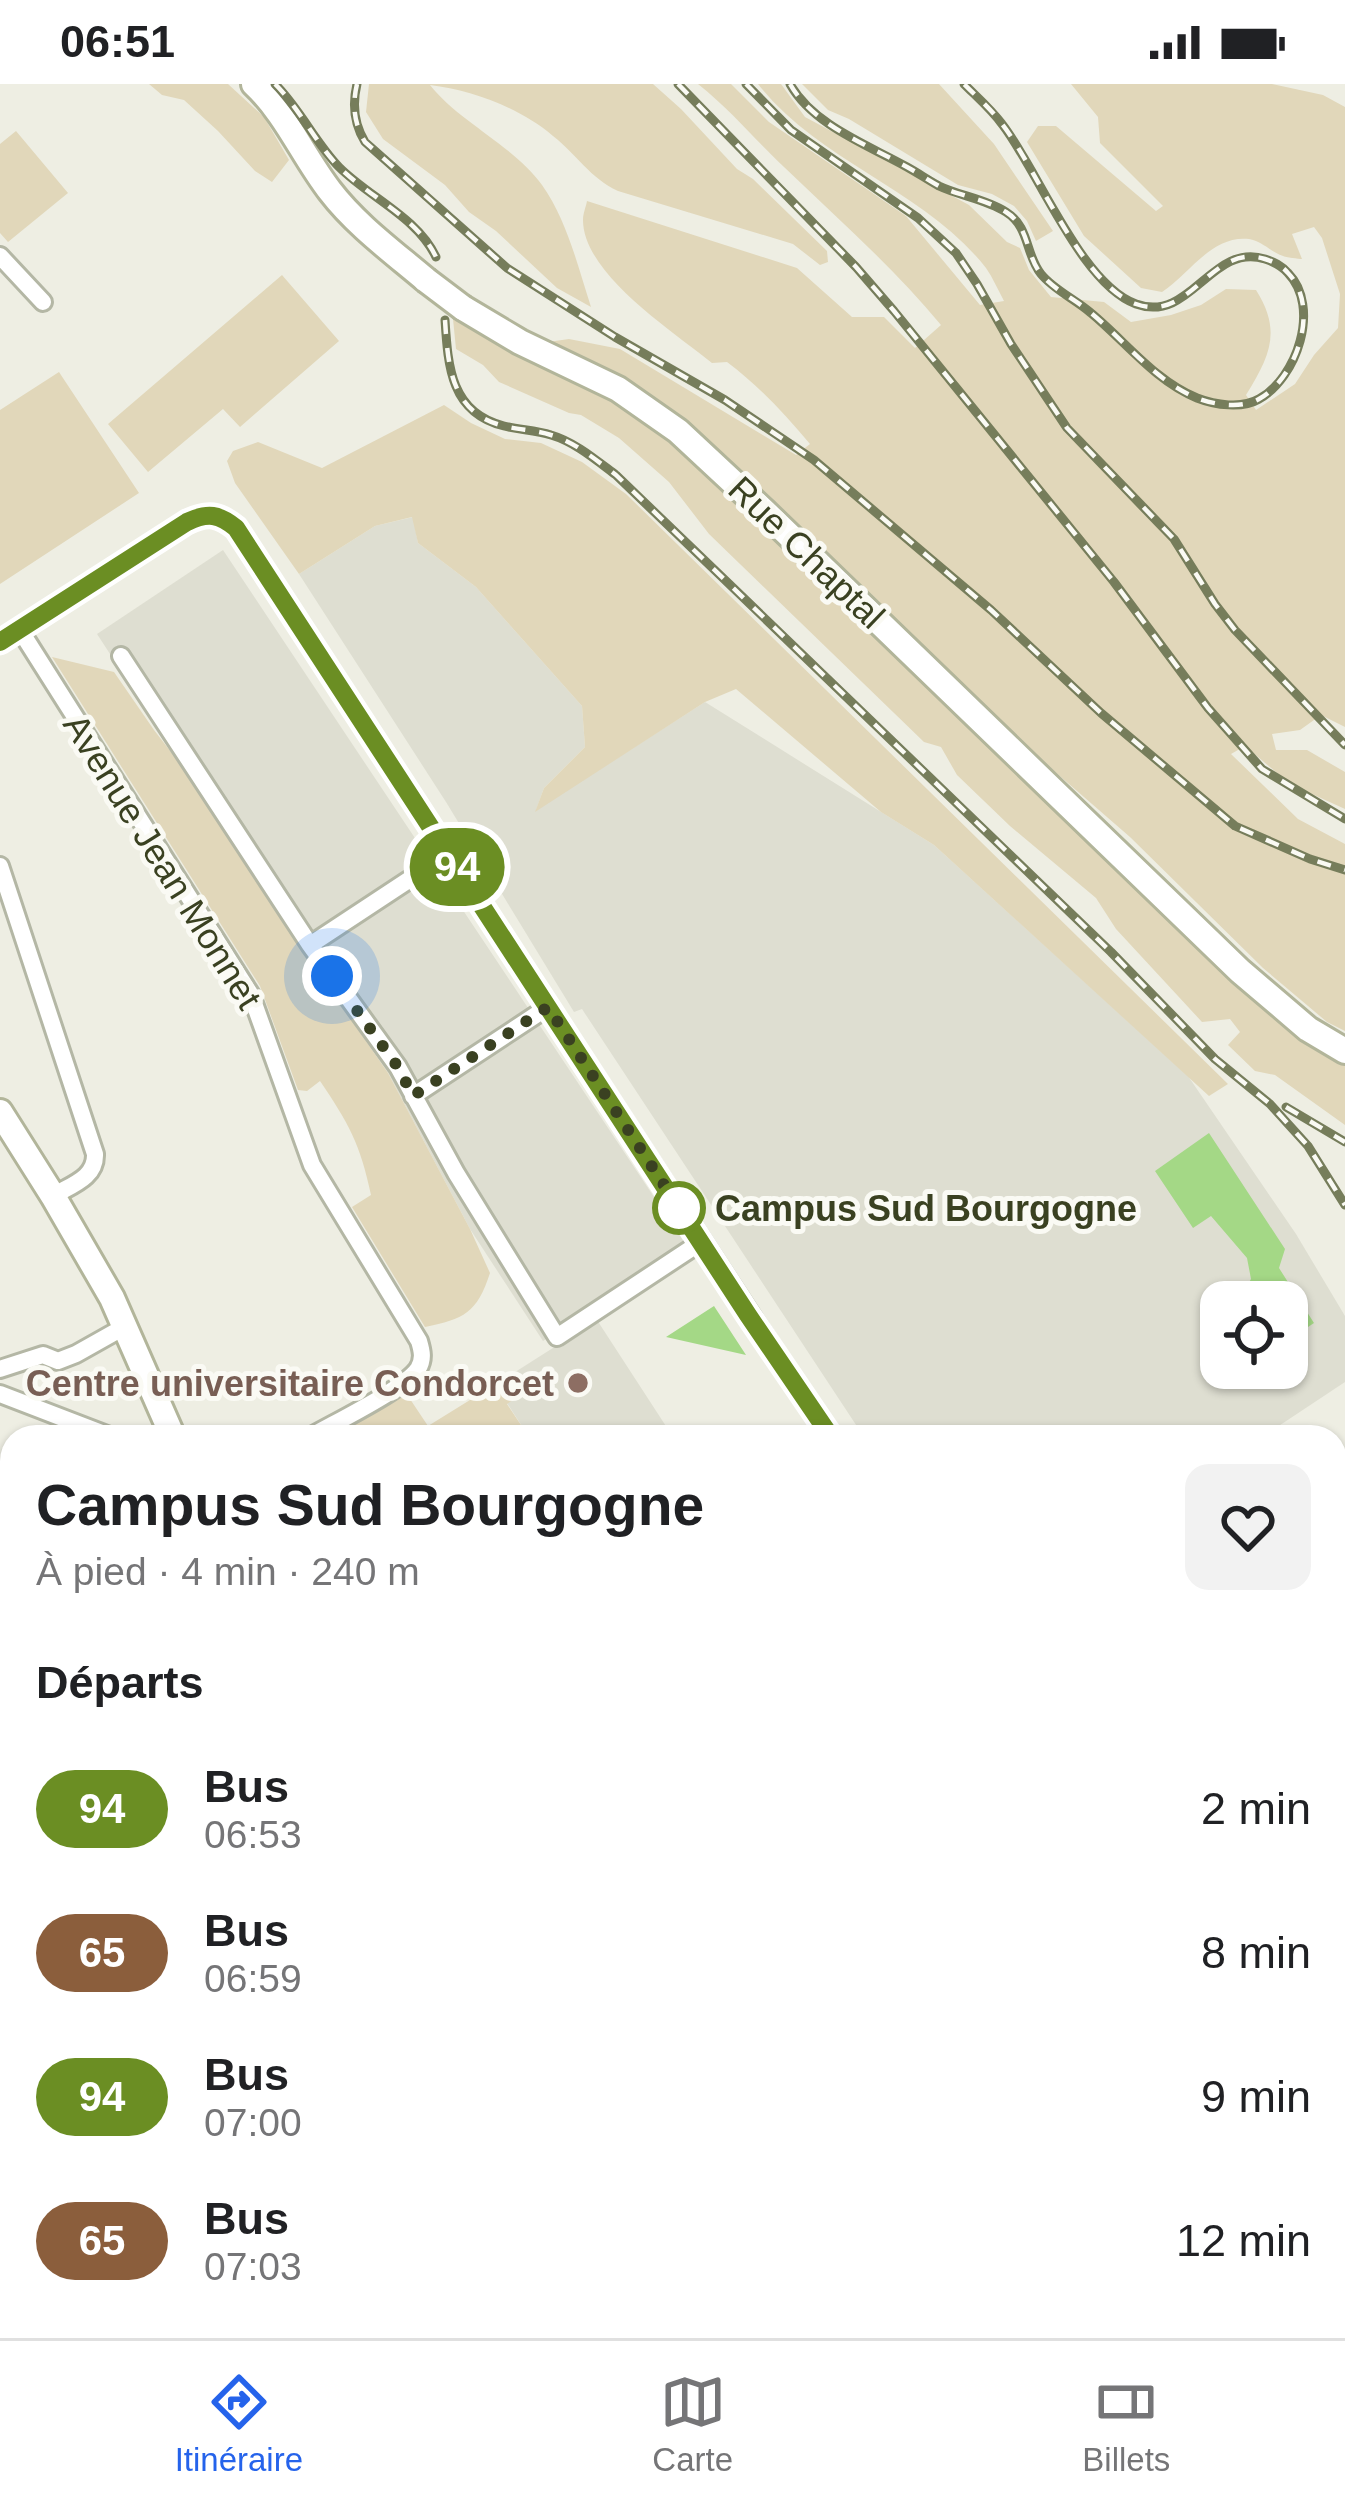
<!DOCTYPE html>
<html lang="fr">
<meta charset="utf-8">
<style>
body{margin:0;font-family:Helvetica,sans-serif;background:#f2f2f2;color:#202124;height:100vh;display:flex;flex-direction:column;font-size:45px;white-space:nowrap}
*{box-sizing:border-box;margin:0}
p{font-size:39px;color:#757577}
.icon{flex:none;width:66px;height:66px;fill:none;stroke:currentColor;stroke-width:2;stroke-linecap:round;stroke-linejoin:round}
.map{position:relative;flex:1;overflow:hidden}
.drawer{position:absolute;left:0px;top:1341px;width:1347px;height:915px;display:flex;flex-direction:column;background:#fff;border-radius:36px 36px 0 0;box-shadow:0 3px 9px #0004}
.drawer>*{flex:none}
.badge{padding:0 24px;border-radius:39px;font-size:42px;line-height:78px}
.fabs{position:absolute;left:1200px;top:1197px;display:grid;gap:24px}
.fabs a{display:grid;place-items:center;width:108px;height:108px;border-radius:24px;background:#fff;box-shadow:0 3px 9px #0004;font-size:60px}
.you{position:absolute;width:60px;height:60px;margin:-30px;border:9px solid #fff;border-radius:50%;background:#1a73e8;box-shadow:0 0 0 18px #1a73e833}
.map>.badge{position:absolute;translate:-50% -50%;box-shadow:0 0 0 6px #fff}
h2{padding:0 36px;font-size:45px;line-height:108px}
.round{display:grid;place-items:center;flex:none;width:126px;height:126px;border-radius:24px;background:#f2f2f2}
.overview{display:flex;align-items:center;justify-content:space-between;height:204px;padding:0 36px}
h1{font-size:57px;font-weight:700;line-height:90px}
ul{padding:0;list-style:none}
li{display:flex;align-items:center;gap:36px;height:144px;padding:0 36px}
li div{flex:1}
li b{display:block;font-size:45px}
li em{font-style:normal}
li .badge{min-width:132px;font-weight:700;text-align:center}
.status{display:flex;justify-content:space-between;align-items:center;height:84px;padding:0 60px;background:#fff;direction:ltr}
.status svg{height:33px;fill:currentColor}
.tab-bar{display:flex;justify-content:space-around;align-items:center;height:168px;border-top:3px solid #e0e0e0;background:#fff;font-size:33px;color:#757577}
.tab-bar a{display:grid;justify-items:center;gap:6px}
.tab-bar .active{color:#2563eb}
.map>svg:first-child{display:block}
.built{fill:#deded1;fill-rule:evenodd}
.green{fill:#e1d7ba}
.water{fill:#a4d886}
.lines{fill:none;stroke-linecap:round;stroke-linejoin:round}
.street-casing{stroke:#b4b7a5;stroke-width:22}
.secondary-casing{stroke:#b2b59a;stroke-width:30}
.street{stroke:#fff;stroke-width:16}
.secondary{stroke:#fff;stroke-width:24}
.rail-casing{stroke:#767d5b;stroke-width:9}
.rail{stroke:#fafaf4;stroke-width:4.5;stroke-dasharray:14;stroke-linecap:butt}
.secondary-bridge-casing{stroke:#b2b59a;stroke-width:30;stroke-linecap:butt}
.secondary-bridge{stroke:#fff;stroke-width:24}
.line-casing{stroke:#fff;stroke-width:27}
.line{stroke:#6b8e23;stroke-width:18}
.walk{stroke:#3a4121;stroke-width:12;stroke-dasharray:0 21.6}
.stop-dot{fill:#fff;stroke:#6b8e23;stroke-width:6}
.education-dot{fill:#8d6e63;stroke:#fafaf4;stroke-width:4.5}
.labels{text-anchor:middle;stroke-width:10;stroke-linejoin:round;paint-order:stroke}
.street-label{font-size:36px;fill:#3a4121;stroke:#fafaf4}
.stop-label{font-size:36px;font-weight:bold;fill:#3a4121;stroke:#fafaf4;text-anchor:start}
.education-label{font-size:36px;font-weight:bold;fill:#785e54;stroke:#fafaf4;text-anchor:end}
</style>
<div class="status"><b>06:51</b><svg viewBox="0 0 49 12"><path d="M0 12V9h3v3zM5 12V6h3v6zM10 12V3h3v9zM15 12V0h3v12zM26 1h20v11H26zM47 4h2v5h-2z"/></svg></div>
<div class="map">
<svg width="1345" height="2254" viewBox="0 0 1345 2254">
<rect width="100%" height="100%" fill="#eeeee3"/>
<path class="built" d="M413,433L418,459L476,503L582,622L585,663L544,704L536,726L705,618L934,761L1188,992L1296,1150L1345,1232V1298L1262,1353H864L582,925L574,928L446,718L299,490L375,442ZM1221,1218H1287V1284H1221Z
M223,466L686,1161L543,1257L470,1145L388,989L301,863L97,550Z
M597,1236L673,1353H529L507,1319L523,1307L512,1290Z
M996,2244H1152L1145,2254H1000Z"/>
<path class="green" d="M149,0H228L264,33L289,76L272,98L255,87L218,47L184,16L162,11Z
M369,0H653L681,25L737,85L753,95L827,167L828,178L820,181L793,160L618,107C590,94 577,71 553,52C520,24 472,6 430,1C459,38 513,61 542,101C567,136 578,183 591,223L557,204L496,147L469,128L445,101L383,55L366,28Z
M698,0H731L769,38L906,132L980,221L1004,217C998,206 993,194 986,184C925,106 819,78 758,0H781L805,33L969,121L1007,158L1020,164L1029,186L1051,213L1104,218L1131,238L1171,231L1201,221L1226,205L1256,206C1282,247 1270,272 1246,311L1256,326L1295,300L1314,271L1338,244L1340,210L1322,154L1314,143L1292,150L1302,175C1299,175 1285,173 1283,172C1271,168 1262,157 1249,155C1211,151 1190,190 1162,208L1141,204L1084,152L1027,58L1038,42H1056L1156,127L1163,122L1100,59L1098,33L1071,0H1272L1323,11L1345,23V643L1321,631L1300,646L1272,650L1276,666H1307L1345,688V725L1290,700L1245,662L1231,670L1298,735L1345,760V947L1327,938L1263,884L1130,753L1001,641L720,367L625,295L548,258L569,255L620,265L796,371L810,360C785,330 759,302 727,278L712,279C674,248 583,190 583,136C583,129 586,123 587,117L797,184L852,233H884L915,264L941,241C894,184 837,134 784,83C753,54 732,27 698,0Z
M802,0H939L994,60L1053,147L1036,157L1027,137L1014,122L992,110L958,101L849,35L828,26Z
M16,47L68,109L8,158L0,149V60Z
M282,191L339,257L240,343L223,325L148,388L108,340Z
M453,235L525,274L593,307L646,337L710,388L909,586L1250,913L1300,954L1345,980V1041L1275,991L1255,987L1228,961L1240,948L1230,935L1202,938L1116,845L1096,814L1010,742L957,691L941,663L924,658L709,450L669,398L619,354L581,331L569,329L499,298L483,281L456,265Z
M59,288L139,409L0,500V326Z
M444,321L471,339L505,355L541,359L582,378L626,410L1228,1000L1209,1012L934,761L881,728L736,605L705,618L535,728L544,704L585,663L582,622L476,503L418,459L412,433L375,442L299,490L235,399L227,377L233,367L258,358L322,384Z
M52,573L114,588L154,646L188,690L301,863L388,989L470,1145L490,1189C477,1229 464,1235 425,1243L352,1123L371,1111C360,1059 349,1040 320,997L307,1007L298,1006L260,902Z
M512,1290L524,1308L507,1320L529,1353H330L406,1309L428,1342Z
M0,1468L12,1471V1601L0,1609Z
M0,1737L12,1755V2244H220L219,2254H0Z"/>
<path class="water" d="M1209,1049L1285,1165L1279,1184L1314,1239L1287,1257V1218H1242L1240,1214L1251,1195L1247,1174L1211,1132L1193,1144L1155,1087Z
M714,1222L746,1271L666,1253Z"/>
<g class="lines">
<defs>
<path id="street" d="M0,172L43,218
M20,546L251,911L312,1081L419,1257C422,1267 424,1275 418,1285C403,1306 334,1339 310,1353
M0,558L187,438C208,429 219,430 236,444L831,1353
M121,572L310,861
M448,770L310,861L398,983L456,1089L557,1253L701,1158
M0,782L95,1070C96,1094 71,1101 53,1112
M413,1012L548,923
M0,1285L43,1271L58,1277L76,1270L124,1243
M0,1310L112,1353
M1335,1550L1345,1531
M1335,1850L1345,1907
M345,2244L348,2254
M435,2244L438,2254
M591,2244L594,2254
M750,2244L753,2254
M968,2244L971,2254
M254,2254L256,2244
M510,2254L541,2244
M862,2254L889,2244
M1303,2254L1304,2244"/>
<path id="secondary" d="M254,0C286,30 303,72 330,107C356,141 393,168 426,196
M463,224L520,258L618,305L678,347L765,428L1240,887L1308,945L1345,967
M0,1028L53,1112L112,1214L173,1353
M860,2244L862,2254"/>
</defs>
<use href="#street" class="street-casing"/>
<use href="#secondary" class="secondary-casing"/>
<use href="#street" class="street"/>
<use href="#secondary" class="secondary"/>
<defs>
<path id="rail" d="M275,0C300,25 315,58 339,83C370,114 417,133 436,173
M357,0C352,21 354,40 365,58L507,184L615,253L725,316L814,376L991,526L1101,629L1235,742L1310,775L1345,786
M678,0L856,183L894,227L1114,498L1208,624L1262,685L1345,735
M746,0L791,46L918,134L956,169L977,200L1011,260L1067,344L1174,455L1215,520L1235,546L1345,661
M790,0C813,41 868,61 907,83C918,89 928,96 939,102C960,112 986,115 1006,128C1030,143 1025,170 1041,190C1054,206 1075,215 1091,229C1125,257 1155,297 1197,314C1215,321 1242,325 1259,315C1297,294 1321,223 1288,189C1281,181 1274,178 1265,175C1211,158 1191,240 1136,220C1081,200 1038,86 1002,40C991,25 977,13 964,0
M445,236C448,283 451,329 504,342C520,346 536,346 551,351C575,358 596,376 616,391L1111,868L1215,975L1270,1020L1308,1062L1345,1121
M1286,1023L1345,1058"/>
</defs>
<use href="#rail" class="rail-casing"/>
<use href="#rail" class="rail"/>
<defs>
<path id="secondary-bridge" d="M426,196L463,224"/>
</defs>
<use href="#secondary-bridge" class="secondary-bridge-casing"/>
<use href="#secondary-bridge" class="secondary-bridge"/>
</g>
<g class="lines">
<defs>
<path id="line" d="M0,558L187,438C208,428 219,430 236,444L748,1231L831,1353"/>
</defs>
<use href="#line" class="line-casing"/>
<use href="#line" class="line"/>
<path class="walk" d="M332,892L398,983L413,1012L548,923L679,1124"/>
</g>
<circle class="stop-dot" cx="679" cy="1124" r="24"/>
<circle class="education-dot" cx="578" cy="1299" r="12"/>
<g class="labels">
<g class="street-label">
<text transform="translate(807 468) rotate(44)" y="13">Rue Chaptal</text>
<text transform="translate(163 777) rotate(58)" y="13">Avenue Jean Monnet</text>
</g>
<g class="stop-label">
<text x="715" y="1137">Campus Sud Bourgogne</text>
</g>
<g class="education-label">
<text x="554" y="1312">Centre universitaire Condorcet</text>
</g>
</g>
</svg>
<div class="fabs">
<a><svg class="icon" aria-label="locate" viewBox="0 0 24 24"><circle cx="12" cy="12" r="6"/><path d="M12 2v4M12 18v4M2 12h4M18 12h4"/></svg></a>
</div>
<div class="you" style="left:332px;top:892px"></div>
<b class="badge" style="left:457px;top:783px;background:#6b8e23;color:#fff">94</b>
<section class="drawer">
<div class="overview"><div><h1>Campus Sud Bourgogne</h1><p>À pied · 4 min · 240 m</p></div><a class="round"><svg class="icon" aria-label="heart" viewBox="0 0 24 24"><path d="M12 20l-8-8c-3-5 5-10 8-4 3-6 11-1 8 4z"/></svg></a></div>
<h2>Départs</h2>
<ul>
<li><span class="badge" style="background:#6b8e23;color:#fff">94</span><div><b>Bus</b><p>06:53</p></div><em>2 min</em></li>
<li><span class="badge" style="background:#8b5e3c;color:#fff">65</span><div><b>Bus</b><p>06:59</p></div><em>8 min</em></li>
<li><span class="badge" style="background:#6b8e23;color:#fff">94</span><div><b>Bus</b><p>07:00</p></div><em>9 min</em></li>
<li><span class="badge" style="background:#8b5e3c;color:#fff">65</span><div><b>Bus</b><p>07:03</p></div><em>12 min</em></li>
</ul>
</section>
</div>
<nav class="tab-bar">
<a class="active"><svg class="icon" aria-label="directions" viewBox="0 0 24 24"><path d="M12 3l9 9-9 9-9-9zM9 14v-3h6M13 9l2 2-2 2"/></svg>Itinéraire</a>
<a><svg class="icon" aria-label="map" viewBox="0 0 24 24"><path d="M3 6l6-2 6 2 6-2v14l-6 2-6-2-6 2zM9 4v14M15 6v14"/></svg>Carte</a>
<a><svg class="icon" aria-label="tickets" viewBox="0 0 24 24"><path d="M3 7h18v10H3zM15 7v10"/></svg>Billets</a>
</nav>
